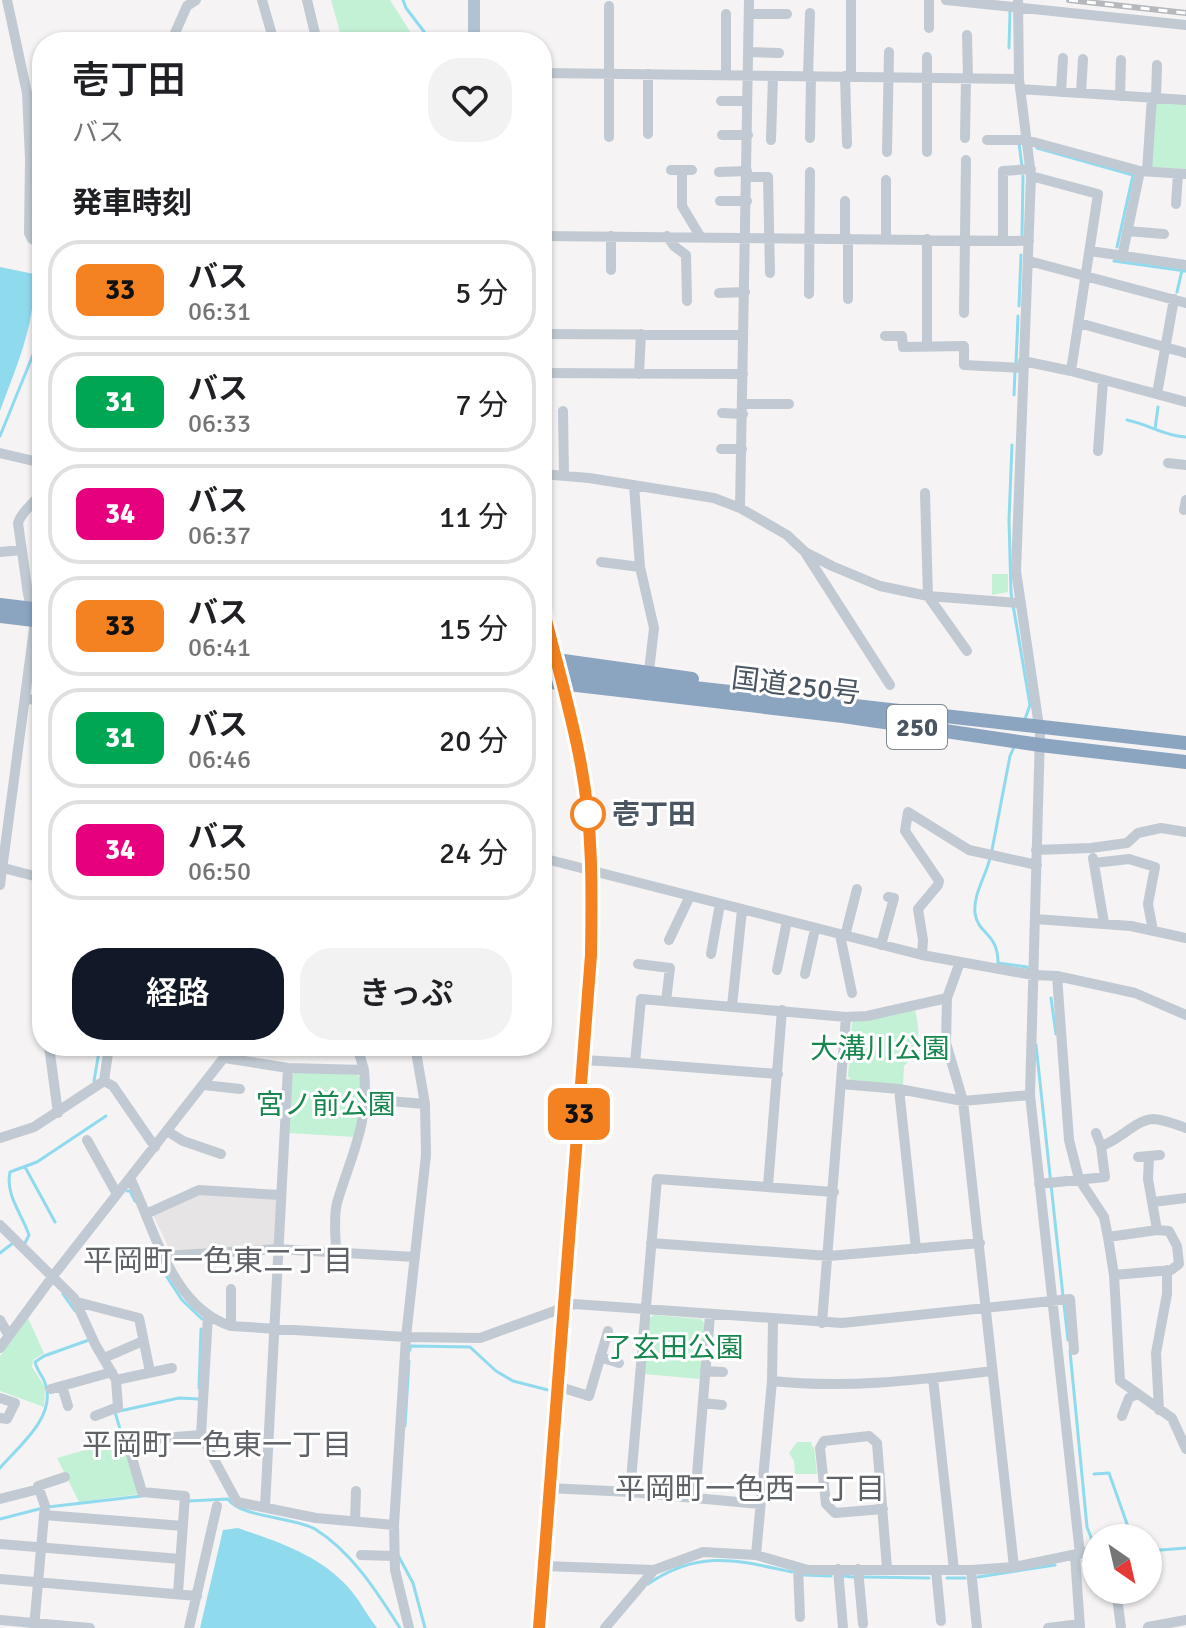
<!DOCTYPE html>
<html lang="ja">
<meta charset="utf-8">
<style>
body{margin:0;font-family:Signika,"Noto Sans JP",sans-serif;background:#f2f2f2;color:#202124;height:100vh;display:flex;flex-direction:column;font-size:30px;white-space:nowrap}
*{box-sizing:border-box;margin:0}
p{font-size:26px;color:#757577}
.icon{flex:none;width:44px;height:44px;fill:none;stroke:currentColor;stroke-width:2;stroke-linecap:round;stroke-linejoin:round}
.map{position:relative;flex:1;overflow:hidden}
.sheet{position:absolute;left:32px;top:32px;width:520px;height:1024px;display:flex;flex-direction:column;background:#fff;border-radius:32px;box-shadow:0 2px 6px #0004}
.sheet>*{flex:none}
.badge{padding:0 16px;border-radius:12px;font-size:28px;line-height:52px}
.needle{width:52px;rotate:146deg}
.buttons{position:absolute;left:1082px;top:1524px;display:grid;gap:16px}
.buttons a{display:grid;place-items:center;width:80px;height:80px;border-radius:50%;background:#fff;box-shadow:0 2px 6px #0004;font-size:40px}
.map>.badge{position:absolute;translate:-50% -50%;box-shadow:0 0 0 4px #fff}
h2{padding:0 40px;font-size:30px;line-height:72px}
.round{display:grid;place-items:center;flex:none;width:84px;height:84px;border-radius:32px;background:#f2f2f2}
.head{display:flex;align-items:center;justify-content:space-between;height:136px;padding:0 40px}
h1{font-size:38px;font-weight:600;line-height:60px}
.action{display:flex;gap:16px;margin-top:auto;padding:16px 40px}
.action a{flex:1;height:92px;border-radius:32px;background:#111827;color:#fff;font-size:32px;font-weight:600;line-height:92px;text-align:center}
.action a+a{background:#f2f2f2;color:#202124}
ul{padding:0;list-style:none}
li{display:flex;align-items:center;gap:24px;height:100px;margin:0 16px 12px;padding:0 24px;border:4px solid #e0e0e0;border-radius:32px}
li div{flex:1}
li b{display:block;font-size:30px}
li em{font-style:normal}
li .badge{min-width:88px;font-weight:700;text-align:center}
.map>svg:first-child{display:block}
.education{fill:#e6e4e5}
.green{fill:#c3f1d5}
.water{fill:#90daee}
.lines{fill:none;stroke-linecap:round;stroke-linejoin:round}
.stream{stroke:#90daee;stroke-width:3}
.minor{stroke:#c1cad2;stroke-width:10}
.major{stroke:#b3c2d1;stroke-width:12}
.highway{stroke:#8ba5c1;stroke-width:14}
.rail-casing{stroke:#b5b8bd;stroke-width:6}
.rail{stroke:#fff;stroke-width:3;stroke-dasharray:9;stroke-linecap:butt}
.line-casing{stroke:#fff;stroke-width:18}
.line{stroke:#f58220;stroke-width:12}
.stop-dot{fill:#fff;stroke:#f58220;stroke-width:4}
.labels{text-anchor:middle;stroke-width:6;stroke-linejoin:round;paint-order:stroke}
.shield{fill:#fff;stroke:#808990;stroke-width:2}
.shield-label{font-size:26px;font-weight:bold;fill:#4a5661}
.street-label{font-size:28px;fill:#4a5661;stroke:#fff}
.stop-label{font-size:28px;font-weight:bold;fill:#4a5661;stroke:#fff;text-anchor:start}
.park-label{font-size:28px;fill:#17864f;stroke:#fff}
.neighbourhood-label{font-size:30px;fill:#5f6368;stroke:#fff}
</style>
<div class="map">
<svg width="1186" height="1628" viewBox="0 0 1186 1628">
<rect width="100%" height="100%" fill="#f5f3f3"/>
<path class="education" d="M199,1192L278,1196L274,1247L172,1251L168,1246L152,1213Z"/>
<path class="green" d="M331,0H390L413,36L398,40L341,36Z
M1157,102L1186,104V169L1152,167L1149,163L1153,104Z
M992,574H1008V592L992,595Z
M915,1009C920,1030 921,1050 904,1066L903,1085L851,1080L848,1076L852,1023L858,1019Z
M297,1071L357,1075L363,1080L355,1137L288,1133L291,1076Z
M654,1315L701,1319L705,1324L701,1379L644,1374L648,1320Z
M28,1318L44,1353L33,1360L32,1367L45,1387L44,1407L0,1391V1356Z
M124,1439L140,1494L79,1502L57,1458Z
M797,1442H811L812,1446L814,1447L817,1474H795L794,1461L789,1453Z"/>
<path class="water" d="M0,267L34,274C36,323 17,365 0,411Z
M238,1528C278,1542 319,1555 348,1587C359,1599 367,1615 377,1628H200L223,1530Z"/>
<g class="lines">
<path class="stream" d="M403,0L406,8L432,42
M1009,48L1010,11
M1019,143L1022,167
M1037,148L1133,175L1117,247
M1022,235L1023,176
M1114,261L1186,271
M1177,292L1182,270
M1019,306L1021,255
M1016,363L1018,316
M1014,395L1015,371
M1127,420C1148,424 1164,436 1186,437
M1155,429L1158,407
M0,436L39,340L42,322
M1012,445L1009,520L1011,593L1030,705L1025,719
M992,850L1010,756L1015,745
M990,858C986,876 973,894 975,913C978,935 998,932 998,963L1027,967L1028,970
M1051,998L1056,1034
M1036,1045L1063,1296
M94,1081L100,1046
M25,1167L55,1222
M127,1191H130L135,1201
M24,1245L29,1235C22,1214 5,1195 10,1172L37,1162L106,1116
M0,1253L13,1243
M167,1277L182,1300L202,1319
M63,1294L75,1311
M1064,1304L1068,1340
M410,1350V1346L470,1347L496,1371L513,1381L548,1390
M1070,1351L1087,1527L1094,1545
M199,1388L201,1329
M405,1426L409,1361
M122,1436L115,1412L179,1398L199,1399
M0,1468C18,1447 55,1418 46,1386C44,1377 37,1371 35,1362L44,1356L89,1340
M1094,1474L1109,1473L1132,1538
M189,1501L228,1499C239,1517 294,1517 315,1529C352,1552 377,1592 400,1628
M48,1507L142,1496
M0,1519L39,1509
M1148,1551L1186,1548
M399,1557L413,1583L425,1628
M1083,1561L1096,1558
M804,1575L831,1576
M843,1576L853,1577
M864,1577L929,1578
M978,1577L1055,1565
M947,1578H965
M648,1584C699,1549 736,1560 792,1572"/>
<path class="minor" d="M7,0L27,93L30,159L42,160
M262,0L274,42
M307,0L317,42
M946,0L1186,25
M1018,0L1019,79L1031,176L1016,571L1040,733L1030,1095L1080,1554
M609,6V137
M749,14H787
M929,28V0
M967,35L968,78
M171,42L187,6L196,0
M301,42L316,38
M749,52L779,53
M542,73L1019,79
M726,74V14
M808,75L810,13
M845,76L847,144
M851,76V0
M1020,89L1186,100
M1061,92L1063,58
M1081,93L1083,59
M1120,96L1121,60
M1156,98L1157,65
M721,101H747
M648,134V74
M722,135H748
M810,138L811,75
M965,138L966,78
M771,140L773,76
M987,140H1026L1140,171L1186,174
M887,152L889,52
M927,152V57
M30,159L29,233L32,239L42,244
M671,170H692
M682,170V206L700,236
M1147,171L1152,97
M719,172L747,171
M1031,176L1098,194L1071,371
M747,177H768L770,273
M886,180V239
M720,201H747
M1176,204L1178,174
M1127,231L1164,234
M542,236L1029,241
M611,236V270
M667,236L674,246L686,255L687,301
M845,238V201
M927,239V347
M1003,240V171L1031,169
M1090,251L1186,265
M1122,257L1140,171
M1029,261L1186,303
M719,293L745,292
M809,294L810,172
M848,299V238
M964,313L966,160
M1079,323L1186,353
M542,334L742,335
M885,336H902L903,347L964,346V365L1023,368
M1023,361L1071,371L1186,402
M542,373L743,374
M639,374L641,334
M1157,394L1174,299
M743,404H789
M563,411L564,476
M722,413L743,414
M542,421H544
M721,449H742
M1098,451L1103,381
M0,453L42,463
M1168,463L1186,465
M542,474L589,478L714,498L740,508L787,535L805,552L832,566L880,586L928,596L1019,603
M634,485L640,567L654,628L649,671
M925,493L928,596L967,651
M740,508L749,0
M1184,510L1186,500
M0,552L22,550
M806,554L890,685
M601,562L640,567
M26,699L42,700
M1036,850L1091,848L1127,843L1138,833L1161,828L1186,832
M542,858L922,955L1033,975L1057,976L1135,993L1186,1015
M1093,858L1104,923
M1094,863L1129,859L1155,867L1148,904L1153,931
M0,867L42,878
M0,885L35,621L28,594L18,523C23,507 39,503 42,487
M42,893V904
M1035,919L1131,926L1186,938
M840,935L852,993
M845,936L857,889
M669,940L690,896
M881,945L894,898L888,897
M711,954L720,904
M922,955L923,940L918,909L938,885L939,881L905,831L908,812L969,850L1037,865
M960,962L947,998L946,1043L963,1101L1014,1567
M638,964L670,968L666,1001
M777,970L787,921
M805,974L815,929
M1057,976L1069,1140L1079,1179L1104,1217L1108,1237L1114,1275L1120,1381L1172,1418L1186,1449
M732,1006L742,910
M49,1046L58,1113
M357,1046L364,1070
M225,1058L288,1068L364,1070C369,1126 352,1152 337,1203C333,1218 336,1238 336,1253
M583,1060L635,1063L641,999L846,1017L867,1016L947,998
M635,1063L778,1074
M104,1081L113,1086L155,1147
M841,1084L899,1089L963,1101L1030,1095
M204,1085L240,1089
M899,1089L916,1249
M366,1099L425,1104
M167,1131L183,1141L221,1154
M1096,1133L1101,1146
M0,1138L34,1127L104,1081L109,1046
M87,1140L117,1194
M1138,1157L1160,1155
M1149,1157L1148,1179L1157,1230
M130,1178C155,1229 171,1307 231,1326L406,1337L480,1338L574,1304L842,1323L1070,1299L1074,1350
M1039,1184L1105,1177L1101,1146C1119,1141 1135,1120 1153,1119C1163,1119 1177,1125 1186,1128
M768,1186L782,1010
M1153,1202L1186,1198
M148,1213L199,1190L280,1195
M0,1225L74,1298L95,1344L116,1380L172,1368
M1108,1237L1157,1230L1169,1231L1177,1246L1179,1264L1171,1270L1114,1275
M651,1243L829,1256L980,1243
M164,1256L277,1249L415,1257
M231,1289V1326
M77,1302L139,1318L150,1372
M208,1315L201,1435L237,1502L316,1518L394,1525
M0,1320L9,1336
M822,1323L846,1017
M0,1348L53,1276L233,1046
M600,1357L619,1363
M104,1358L143,1341
M705,1371L723,1372
M933,1378L954,1570
M772,1381C846,1389 918,1380 992,1371
M62,1386L68,1406
M557,1386L589,1396L608,1331
M51,1389L112,1372
M0,1398L15,1403L7,1419L0,1418
M703,1403L722,1405
M1159,1410L1156,1353L1167,1294V1270
M95,1416L118,1407L116,1380
M1122,1416L1129,1398L1137,1394
M549,1488L630,1492L760,1504
M630,1492L657,1179L834,1192
M0,1499L39,1489
M695,1499L710,1315
M265,1507L288,1068
M883,1509L835,1513L826,1504L820,1448L824,1441L869,1436L877,1443L887,1568
M44,1515L45,1506L38,1486L65,1477
M355,1521L356,1491
M0,1544L180,1559
M361,1555L395,1556
M756,1555L772,1381L773,1320
M1075,1555L1080,1628
M544,1566L654,1570L703,1552L756,1555L808,1570H971L1014,1567L1096,1550
M798,1567L800,1617
M838,1569L843,1628
M858,1569L863,1624
M936,1570L941,1621
M971,1570L977,1628
M0,1579L197,1596
M1116,1590L1121,1628
M178,1593L185,1496L142,1492L127,1441L201,1435
M0,1620L90,1628
M1148,1627L1186,1620
M34,1628L44,1515L183,1526
M189,1628L217,1506
M409,1628L395,1570L394,1525L406,1337L426,1155L425,1104L415,1046
M605,1628L654,1570
M1048,1628L1080,1624"/>
<path class="major" d="M474,42V0
M539,1628L591,955C592,892 593,828 581,765C571,711 555,658 542,604"/>
<path class="highway" d="M0,605L42,610
M0,616L42,621
M542,658L692,679
M542,668L650,683L1186,743
M542,681L843,716L1040,745L1186,762"/>
<defs>
<path id="rail" d="M1069,0L1186,13"/>
</defs>
<use href="#rail" class="rail-casing"/>
<use href="#rail" class="rail"/>
</g>
<g class="lines">
<defs>
<path id="line" d="M539,1628L591,955C592,892 593,828 581,765C571,710 555,658 542,604"/>
</defs>
<use href="#line" class="line-casing"/>
<use href="#line" class="line"/>
</g>
<circle class="stop-dot" cx="588" cy="814" r="16"/>
<g class="labels">
<rect class="shield" x="887" y="705" width="60" height="44" rx="6"/>
<g class="shield-label">
<text x="917" y="736">250</text>
</g>
<g class="street-label">
<text transform="translate(796 685) rotate(7)" y="10">国道250号</text>
</g>
<g class="stop-label">
<text x="612" y="824">壱丁田</text>
</g>
<g class="park-label">
<text x="880" y="1058">大溝川公園</text>
<text x="326" y="1114">宮ノ前公園</text>
<text x="674" y="1357">了玄田公園</text>
</g>
<g class="neighbourhood-label">
<text x="218" y="1271">平岡町一色東二丁目</text>
<text x="217" y="1455">平岡町一色東一丁目</text>
<text x="750" y="1499">平岡町一色西一丁目</text>
</g>
</g>
</svg>
<div class="buttons">
<a><svg class="needle" viewBox="-14 -14 28 28"><path d="M0-13l5 13h-10z" fill="#e53935"/><path d="M0 13l5-13h-10z" fill="#757577"/></svg></a>
</div>
<b class="badge" style="left:579px;top:1114px;background:#f58220;color:#111">33</b>
<section class="sheet">
<div class="head"><div><h1>壱丁田</h1><p>バス</p></div><a class="round"><svg class="icon" aria-label="heart" viewBox="0 0 24 24"><path d="M12 20l-8-8c-3-5 5-10 8-4 3-6 11-1 8 4z"/></svg></a></div>
<h2>発車時刻</h2>
<ul>
<li><span class="badge" style="background:#f58220;color:#111">33</span><div><b>バス</b><p>06:31</p></div><em>5 分</em></li>
<li><span class="badge" style="background:#00a651;color:#fff">31</span><div><b>バス</b><p>06:33</p></div><em>7 分</em></li>
<li><span class="badge" style="background:#e6007e;color:#fff">34</span><div><b>バス</b><p>06:37</p></div><em>11 分</em></li>
<li><span class="badge" style="background:#f58220;color:#111">33</span><div><b>バス</b><p>06:41</p></div><em>15 分</em></li>
<li><span class="badge" style="background:#00a651;color:#fff">31</span><div><b>バス</b><p>06:46</p></div><em>20 分</em></li>
<li><span class="badge" style="background:#e6007e;color:#fff">34</span><div><b>バス</b><p>06:50</p></div><em>24 分</em></li>
</ul>
<div class="action"><a>経路</a><a>きっぷ</a></div>
</section>
</div>
